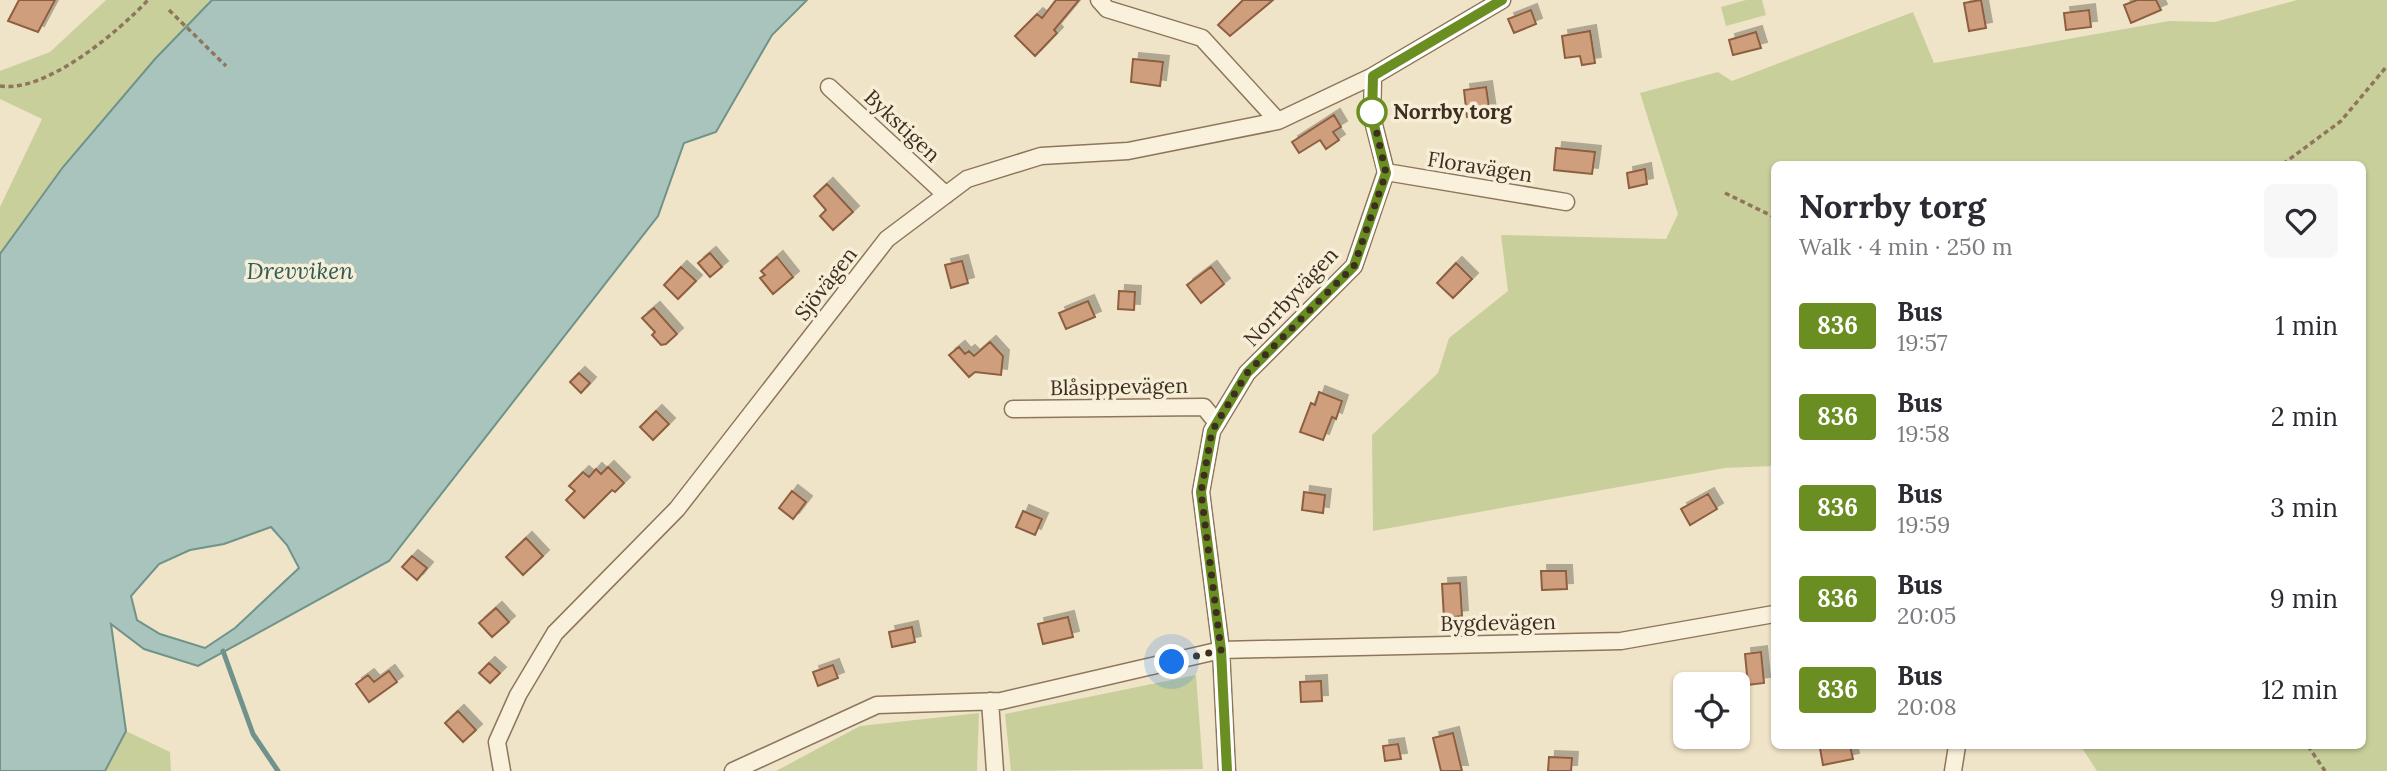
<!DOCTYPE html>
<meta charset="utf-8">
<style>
body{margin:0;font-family:Lora,serif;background:#f7f7f7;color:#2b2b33;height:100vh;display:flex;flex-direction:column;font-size:26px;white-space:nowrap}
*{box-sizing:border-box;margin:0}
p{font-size:23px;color:#7c7c81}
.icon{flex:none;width:38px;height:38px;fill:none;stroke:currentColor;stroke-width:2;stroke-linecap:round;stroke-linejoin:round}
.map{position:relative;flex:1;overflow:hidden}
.details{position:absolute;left:1771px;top:161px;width:595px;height:588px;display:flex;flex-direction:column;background:#fff;border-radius:10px;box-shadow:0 2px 5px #0004}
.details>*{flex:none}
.badge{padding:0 14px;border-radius:5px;font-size:24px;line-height:46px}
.tools{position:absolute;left:1673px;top:672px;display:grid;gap:14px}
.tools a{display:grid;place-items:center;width:77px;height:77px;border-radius:10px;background:#fff;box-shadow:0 2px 5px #0004;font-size:35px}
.you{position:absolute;width:35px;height:35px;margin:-18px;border:5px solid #fff;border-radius:50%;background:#1a73e8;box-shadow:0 0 0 10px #1a73e833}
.map>.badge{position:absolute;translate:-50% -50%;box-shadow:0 0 0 4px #fff}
.round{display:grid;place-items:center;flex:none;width:74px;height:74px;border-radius:10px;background:#f7f7f7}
.summary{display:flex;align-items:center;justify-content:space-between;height:119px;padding:0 28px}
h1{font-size:33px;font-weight:700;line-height:52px}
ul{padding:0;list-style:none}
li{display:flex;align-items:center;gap:21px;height:91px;padding:0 28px}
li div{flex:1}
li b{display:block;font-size:26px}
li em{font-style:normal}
li .badge{min-width:77px;font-weight:700;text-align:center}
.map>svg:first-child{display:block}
.green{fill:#c9cf9b}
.water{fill:#a9c4bc;stroke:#6f938a;stroke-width:2;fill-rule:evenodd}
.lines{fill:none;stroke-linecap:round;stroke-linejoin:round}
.stream{stroke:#6f938a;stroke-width:5}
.building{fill:#cf9f7d;stroke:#8d5f41;stroke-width:2;filter:url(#shadow)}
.minor-casing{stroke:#8d765c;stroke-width:19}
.path{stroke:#8d765c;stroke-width:3.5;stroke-dasharray:5 3.5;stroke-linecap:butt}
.minor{stroke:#faf1dc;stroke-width:16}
.line-casing{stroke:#fff;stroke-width:16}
.line{stroke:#6b8e23;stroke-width:10}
.walk{stroke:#3d2e20;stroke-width:7;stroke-dasharray:0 12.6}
.stop-dot{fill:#fff;stroke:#6b8e23;stroke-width:3.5}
.labels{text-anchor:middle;stroke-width:7;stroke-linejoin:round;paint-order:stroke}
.stop-label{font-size:21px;font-weight:bold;fill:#3d2e20;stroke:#f7eed8;text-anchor:start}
.street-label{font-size:21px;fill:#3d2e20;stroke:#f7eed8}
.water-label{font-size:23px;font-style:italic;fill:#2f5d5a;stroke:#f7eed8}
</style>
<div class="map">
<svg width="2387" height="771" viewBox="0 0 2387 771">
<defs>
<filter id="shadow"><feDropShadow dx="6" dy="-6" stdDeviation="0" flood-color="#0004"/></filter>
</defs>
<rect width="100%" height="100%" fill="#f0e4c8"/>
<path class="green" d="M106,0H212L155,59L63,167L0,254V207L42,119L0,99V71L50,52Z
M1746,0H1762L1766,15L1726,26L1721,7Z
M2297,0H2387V771H2097L2082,748L2362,746V164H1774V466L1725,468L1373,531L1372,435L1438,373L1449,338L1508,291L1501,235L1666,239L1678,214L1640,93L1718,72L1732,81L1913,12L1934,63L2169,21L2215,22Z
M1196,675L1203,769L1011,771L1005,714Z
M979,713L977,771H776L860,726Z
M126,731L170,752L171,771H105Z"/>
<path class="water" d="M212,0H807L772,35L716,132L684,143L658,216L389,561L198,666L144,649L111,624L126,731L105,771H0V254L63,167L155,59ZM271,527L287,545L299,568L235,628L205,648L160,634L137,620L131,596L159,564L190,550L224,544Z"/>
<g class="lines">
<path class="stream" d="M223,651L253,734L278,771"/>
</g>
<path class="building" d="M19,0H55L38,32L8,21Z
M1056,0H1079L1054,30L1057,33L1035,56L1015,36L1037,14L1042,18Z
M1243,0H1273L1230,36L1218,25Z
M1981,0L1986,28L1969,31L1964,3Z
M2137,0H2156L2161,10L2131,23L2124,5Z
M1531,10L1536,24L1514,33L1508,19Z
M2089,10L2091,27L2066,30L2064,13Z
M1590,31L1595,63L1582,65L1580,56L1565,58L1562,36Z
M1756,32L1761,48L1733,55L1729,40Z
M1133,59L1163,62L1160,86L1131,82Z
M1486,87L1490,114L1467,117L1464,90Z
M1334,115L1341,127L1333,132L1339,140L1326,149L1320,140L1299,153L1292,142Z
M1556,148L1595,152L1592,174L1554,170Z
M1645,169L1647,184L1629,188L1627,173Z
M827,184L853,212L833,230L820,216L826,210L814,196Z
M710,253L722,267L710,277L698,263Z
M777,257L793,277L773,294L760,278L765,275L761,271Z
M962,261L968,283L951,288L945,265Z
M1456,263L1472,279L1453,298L1437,283Z
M681,267L696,281L678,299L664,285Z
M1211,267L1224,284L1201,303L1187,285Z
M1119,291L1135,292L1134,310L1118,309Z
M1088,301L1095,317L1066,329L1059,313Z
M654,308L677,334L666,344L661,345L652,335L655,332L642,318Z
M990,342L1003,356L1001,375L975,372L969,377L949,355L959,347L965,354L969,351L974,356Z
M579,373L590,383L581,393L570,382Z
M1319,392L1342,401L1336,419L1332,417L1323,440L1300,432L1311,403L1315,405Z
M656,411L669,424L653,440L640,427Z
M608,467L624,483L615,492L612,490L584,518L566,500L575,491L569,486L583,472L589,477L596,469L601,474Z
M792,491L806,502L793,519L779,508Z
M1304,492L1325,495L1323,513L1302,510Z
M1708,494L1717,509L1690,525L1681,509Z
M1023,511L1042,519L1035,535L1016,527Z
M526,538L543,556L523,575L506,557Z
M412,556L427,568L417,580L402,567Z
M1541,571H1566L1567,589L1542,590Z
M1460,583L1462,616L1444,618L1442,584Z
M496,608L509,622L492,637L479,623Z
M1068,617L1073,637L1043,644L1038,624Z
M912,627L915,642L892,647L889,632Z
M1761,652L1764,683L1748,685L1745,654Z
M489,663L500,673L490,683L479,673Z
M833,665L838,678L818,686L813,672Z
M389,671L397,682L369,702L356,684L368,675L374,682Z
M1321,681L1322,701L1301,702L1300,682Z
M458,711L476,730L463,742L445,723Z
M1453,733L1462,771H1441L1433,738Z
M1398,744L1401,759L1385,761L1383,746Z
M1833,746H1850L1853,759L1823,765L1820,748Z
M1549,757L1572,758L1571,771H1548Z"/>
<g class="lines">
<defs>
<path id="minor" d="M1099,0L1107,9L1202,38L1278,121
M829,87L946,195
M1386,172L1566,202
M1013,409L1204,407L1217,423
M990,701L995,771
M502,771L497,742L518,695L555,633L677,509L887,239L967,179L1041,156L1128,151L1278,121L1373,76
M733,771L877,705L1001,701L1221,650L1621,641L1774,614
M1227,771L1221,650L1201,492L1212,431L1247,373L1354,266L1386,172L1372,117L1373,76L1502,0
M1953,771L1957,746"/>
</defs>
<use href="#minor" class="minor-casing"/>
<path class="path" d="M169,10L226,66
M0,86C46,93 118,32 148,0
M2283,164L2341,121L2387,66
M1725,193L1774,217
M2308,746L2325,771"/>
<use href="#minor" class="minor"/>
</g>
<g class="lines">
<defs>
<path id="line" d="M1227,771L1221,650L1201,492L1212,431L1247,373L1354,266L1386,173L1372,117L1373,76L1502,0"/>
</defs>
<use href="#line" class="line-casing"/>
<use href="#line" class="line"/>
<path class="walk" d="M1172,662L1221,650L1201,492L1212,431L1247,373L1354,266L1386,173L1372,112"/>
</g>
<circle class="stop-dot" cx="1372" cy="112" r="14"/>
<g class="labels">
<g class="stop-label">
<text x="1393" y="119">Norrby torg</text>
</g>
<g class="street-label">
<text transform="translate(902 126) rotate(43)" y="7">Bykstigen</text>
<text transform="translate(1480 167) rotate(9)" y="7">Floravägen</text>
<text transform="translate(826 284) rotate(-52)" y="7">Sjövägen</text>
<text transform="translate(1291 297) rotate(-47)" y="7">Norrbyvägen</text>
<text transform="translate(1119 387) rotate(-1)" y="7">Blåsippevägen</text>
<text transform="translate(1498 623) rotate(-1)" y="7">Bygdevägen</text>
</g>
<g class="water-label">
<text x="300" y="279">Drevviken</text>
</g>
</g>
</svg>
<div class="tools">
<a><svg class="icon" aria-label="locate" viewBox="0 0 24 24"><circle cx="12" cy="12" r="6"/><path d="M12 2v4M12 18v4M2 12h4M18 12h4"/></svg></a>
</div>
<div class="you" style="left:1172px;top:662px"></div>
<section class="details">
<div class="summary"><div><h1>Norrby torg</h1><p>Walk · 4 min · 250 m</p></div><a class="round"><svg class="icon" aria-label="heart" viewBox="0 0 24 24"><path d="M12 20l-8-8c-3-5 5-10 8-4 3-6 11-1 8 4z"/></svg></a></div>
<ul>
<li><span class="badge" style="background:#6b8e23;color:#fff">836</span><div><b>Bus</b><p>19:57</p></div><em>1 min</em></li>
<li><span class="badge" style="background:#6b8e23;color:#fff">836</span><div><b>Bus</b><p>19:58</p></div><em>2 min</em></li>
<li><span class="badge" style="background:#6b8e23;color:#fff">836</span><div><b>Bus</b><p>19:59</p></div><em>3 min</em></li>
<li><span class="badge" style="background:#6b8e23;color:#fff">836</span><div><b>Bus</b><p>20:05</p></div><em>9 min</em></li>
<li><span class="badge" style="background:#6b8e23;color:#fff">836</span><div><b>Bus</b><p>20:08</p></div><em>12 min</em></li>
</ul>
</section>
</div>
